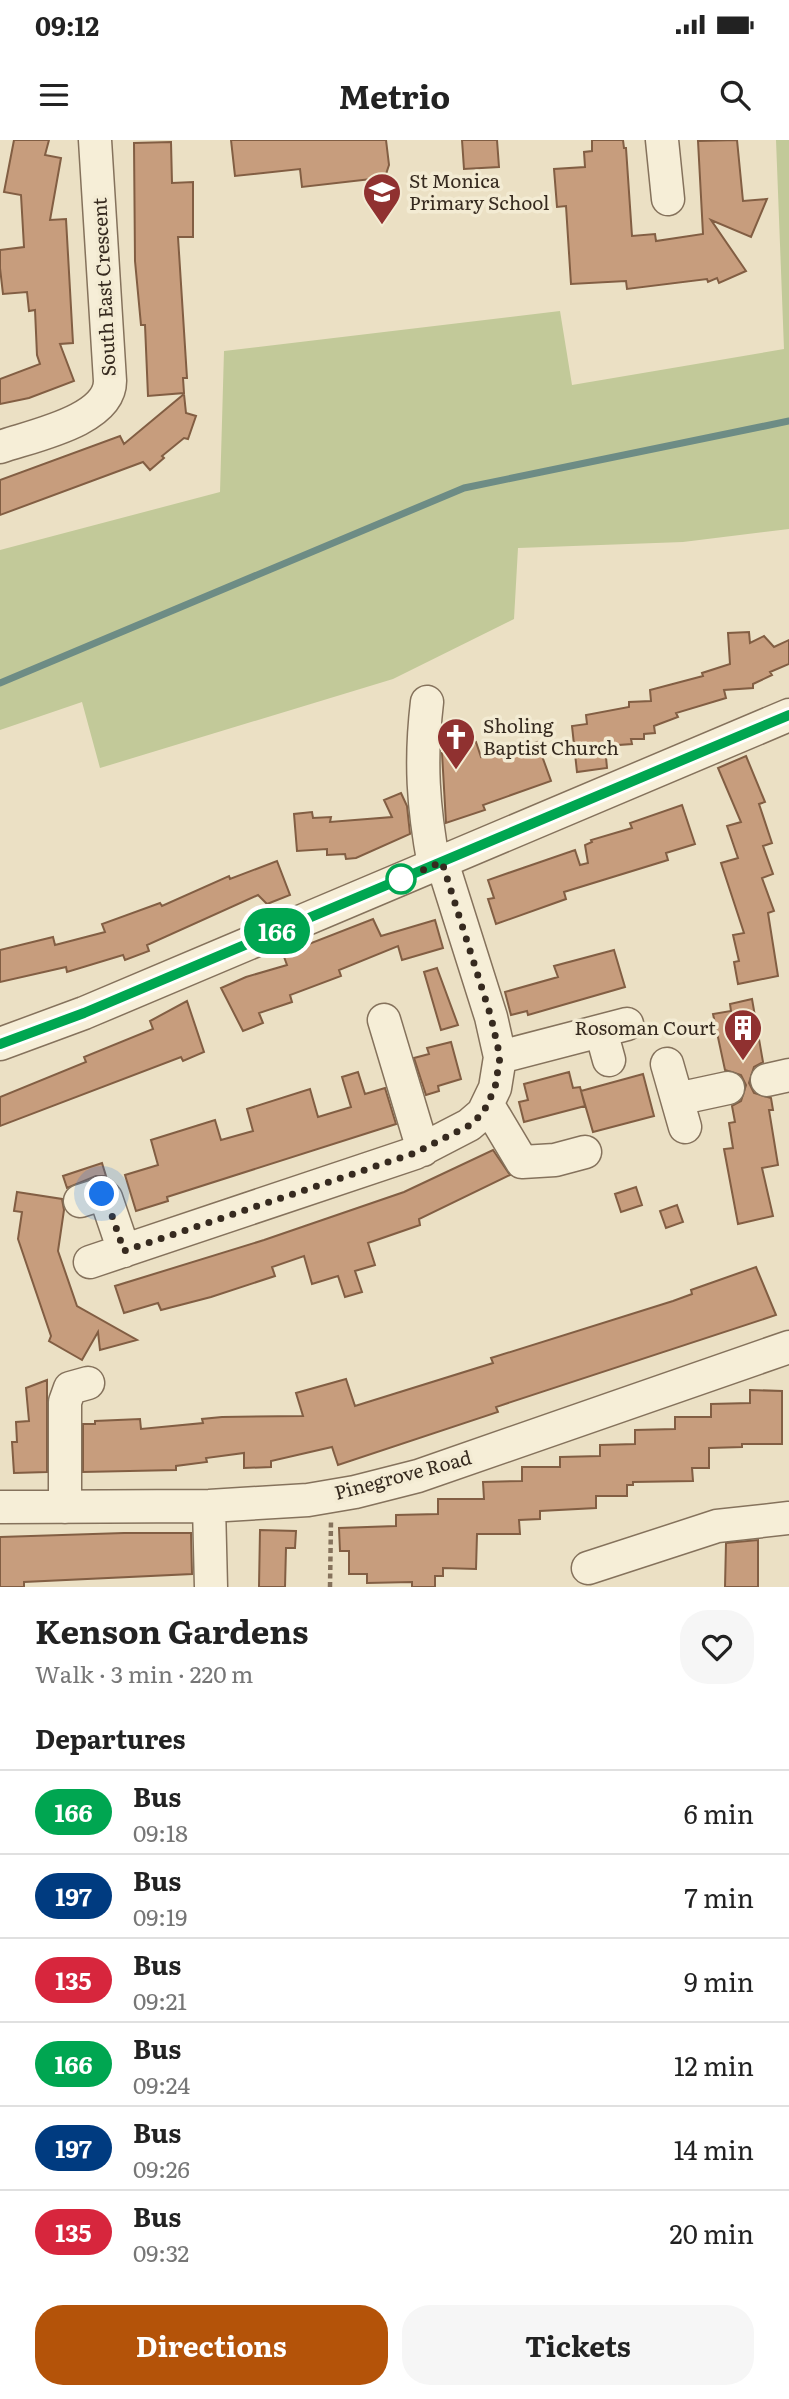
<!DOCTYPE html>
<meta charset="utf-8">
<style>
body{margin:0;font-family:Literata,serif;background:#f6f6f6;color:#222;height:100vh;display:flex;flex-direction:column;font-size:26px;white-space:nowrap}
*{box-sizing:border-box;margin:0}
p{font-size:23px;color:#767676}
.icon{flex:none;width:38px;height:38px;fill:none;stroke:currentColor;stroke-width:2;stroke-linecap:round;stroke-linejoin:round}
.map{position:relative;height:1447px;overflow:hidden}
.side{display:flex;flex-direction:column;background:#fff;flex:1}
.side>*{flex:none}
.badge{padding:0 14px;border-radius:23px;font-size:24px;line-height:46px}
.you{position:absolute;width:35px;height:35px;margin:-18px;border:5px solid #fff;border-radius:50%;background:#1a73e8;box-shadow:0 0 0 10px #1a73e833}
.map>.badge{position:absolute;translate:-50% -50%;box-shadow:0 0 0 4px #fff}
h2{padding:0 35px;font-size:26px;line-height:63px}
.round{display:grid;place-items:center;flex:none;width:74px;height:74px;border-radius:28px;background:#f6f6f6}
.summary{display:flex;align-items:center;justify-content:space-between;height:119px;padding:0 35px}
h1{font-size:33px;font-weight:700;line-height:52px}
.action{display:flex;gap:14px;margin-top:auto;padding:14px 35px}
.action a{flex:1;height:80px;border-radius:28px;background:#b45309;color:#fff;font-size:28px;font-weight:700;line-height:80px;text-align:center}
.action a+a{background:#f6f6f6;color:#222}
ul{padding:0;list-style:none}
li{display:flex;align-items:center;gap:21px;height:84px;padding:0 35px;border-top:2px solid #e0e0e0}
li div{flex:1}
li b{display:block;font-size:26px}
li em{font-style:normal}
li .badge{min-width:77px;font-weight:700;text-align:center}
.status{display:flex;justify-content:space-between;align-items:center;height:49px;padding:0 35px;background:#fff;direction:ltr}
.status svg{height:19px;fill:currentColor}
header{display:flex;justify-content:space-between;align-items:center;height:91px;padding:0 35px;background:#fff;font-size:32px;font-weight:700}
.map>svg:first-child{display:block}
.green{fill:#c2c999}
.lines{fill:none;stroke-linecap:round;stroke-linejoin:round}
.stream{stroke:#6d8c85;stroke-width:7}
.building{fill:#c79d7d;stroke:#825e43;stroke-width:2}
.minor-casing{stroke:#85725c;stroke-width:35}
.path{stroke:#85725c;stroke-width:4.5;stroke-dasharray:5 3.5;stroke-linecap:butt}
.minor{stroke:#f6eed7;stroke-width:32}
.line-casing{stroke:#fff;stroke-width:16}
.line{stroke:#00a651;stroke-width:10}
.walk{stroke:#362a1f;stroke-width:7;stroke-dasharray:0 12.6}
.stop-dot{fill:#fff;stroke:#00a651;stroke-width:3.5}
.labels{text-anchor:middle;stroke-width:7;stroke-linejoin:round;paint-order:stroke}
.poi-label{font-size:19px;fill:#362a1f;stroke:#f3ebd3;text-anchor:start}
.street-label{font-size:19px;fill:#362a1f;stroke:#f3ebd3}
</style>
<div class="status"><b>09:12</b><svg viewBox="0 0 49 12"><path d="M0 12V9h3v3zM5 12V6h3v6zM10 12V3h3v9zM15 12V0h3v12zM26 1h20v11H26zM47 4h2v5h-2z"/></svg></div>
<header><svg class="icon" aria-label="menu" viewBox="0 0 24 24"><path d="M4 6h16M4 12h16M4 18h16"/></svg>Metrio<svg class="icon" aria-label="search" viewBox="0 0 24 24"><circle cx="10" cy="10" r="6"/><path d="M15 15l6 6"/></svg></header>
<div class="map">
<svg width="789" height="1447" viewBox="0 0 789 1447">
<rect width="100%" height="100%" fill="#ebe0c4"/>
<path class="green" d="M776,0H789V389L683,402L518,408L514,479L393,539L100,628L82,562L0,590V410L220,352L224,211L560,171L572,245L784,209Z"/>
<g class="lines">
<path class="stream" d="M0,543L464,348L789,281"/>
</g>
<path class="building" d="M14,0H49L45,15L61,18L50,80L66,79L73,203L60,204L74,241L29,258L0,264V239L40,224L37,215L35,170L29,171L27,152L3,154L0,128V110L24,107L21,55L4,52Z
M231,0H386L389,25L386,34L380,38L302,47L300,29L235,36Z
M462,0H497L499,27L464,29Z
M592,0H623L624,8H626L632,96L655,94L656,101L703,94L698,1L737,0L743,61L767,59L751,97L711,80L746,131L719,143L717,138L708,142L707,139L627,149L626,141L571,144L566,66L557,67L554,29L585,27L584,12L592,11Z
M171,2L172,43L193,42V97H178L187,238H183L184,253L148,256L145,185H141L135,121L134,3Z
M184,254L186,273L196,276L188,299L184,298L162,316L164,318L150,330L143,322L0,375V340L120,296L124,304Z
M749,492L750,503L764,496L774,507L789,500V524L770,532L772,535L753,544V548L724,550L726,558L676,573L678,577L654,586L655,593L644,594V599H631L632,604L605,606L607,628L577,632L572,586L587,584L586,575L629,567V562L651,561L650,550L703,536L702,533L730,524L728,493Z
M476,602L481,617L505,609L506,613L537,602L551,641L483,665L485,670L446,683L442,613Z
M746,616L765,662L759,664L772,703L763,706L773,734L762,738L774,771L768,773L778,836L738,844L734,822L739,821L733,795L744,793L721,723L738,718L727,686L741,682L718,628Z
M401,653L407,666L410,694L356,718L346,719L345,714L327,715V709L297,711L294,674L312,672L313,678L331,677L330,682L392,677L384,660Z
M682,665L695,704L666,713L668,720L564,752L566,759L496,784L488,759L494,758L488,740L575,710L580,725L588,723L585,705L592,702L591,700L632,688L630,683Z
M277,721L290,755L267,764L258,755L147,805L149,811L125,820L123,815L67,832L66,827L0,842V810L53,797L55,805L105,792L102,784L160,763L162,766L229,736L230,739Z
M373,779L381,796L435,780L443,808L402,820L398,806L339,830L341,836L290,855L292,862L259,873L263,883L243,891L221,848L246,837L287,825L283,814Z
M614,810L625,847L528,875L527,871L511,875L505,852L558,837L554,826Z
M437,828L458,885L441,890L424,832Z
M752,859L763,922L754,927L749,943L754,953L771,958L773,970H769L778,1025L762,1028L773,1076L738,1084L724,1009L733,1008L729,983L735,982L732,966L741,961L746,945L741,935L725,930L713,874L731,871L730,864Z
M187,861L204,912L183,921L181,917L0,986V957L86,922L84,917L153,889L150,881Z
M451,902L461,939L438,946L439,951L426,955L414,918L429,914L427,908Z
M358,932L365,954L385,948L396,984L167,1057L168,1061L136,1071L125,1035L158,1025L151,1000L215,980L221,1000L253,991L247,969L310,949L318,977L351,967L342,937Z
M569,932L573,948L580,947L585,966L524,982L519,962L528,960L524,944Z
M643,934L654,976L593,992L581,951Z
M493,1010L510,1035L419,1079L420,1085L368,1103L375,1125L355,1131L362,1152L345,1157L338,1136L312,1144L304,1116L272,1127L275,1136L211,1157L161,1170L158,1163L124,1173L115,1146L264,1100L404,1052Z
M102,1023L106,1036H96L67,1048L63,1036Z
M636,1047L642,1065L621,1072L615,1054Z
M17,1052L62,1059L64,1070L58,1111L77,1166L137,1200L100,1210L98,1192L82,1220L49,1201L51,1196L18,1099L22,1072L14,1071Z
M677,1065L683,1082L666,1088L660,1071Z
M756,1127L776,1175L496,1267L498,1272L338,1325L332,1307L271,1321V1327L244,1328V1313L206,1318L207,1322L176,1326V1330L83,1332V1284H95V1281L140,1279L141,1289L203,1283L202,1279L222,1277L303,1276L296,1253L346,1239L355,1266L493,1223L491,1218L673,1161L692,1154L691,1150Z
M47,1240V1332L14,1333L12,1302H17L16,1282L29,1281L26,1248Z
M750,1250L782,1251V1304H742V1307L709,1308V1328H692L693,1341L633,1342V1345H627V1356H596V1368L540,1371V1379L519,1380L520,1394H477L476,1429L443,1428V1436H435V1447H412V1442L367,1443V1434H349V1411H340L339,1388L396,1386V1375L438,1374V1359H484L483,1342L522,1341V1327H560V1317L600,1316V1305L635,1304V1290L675,1289V1277H711V1264L750,1263Z
M260,1390L296,1391L295,1408H286L285,1447H259Z
M124,1393H191L192,1434L24,1442V1447H0V1397Z
M758,1400V1447H725L726,1403Z"/>
<g class="lines">
<defs>
<path id="minor" d="M662,0L668,59
M0,307C31,296 110,281 110,241L95,0
M427,562C420,621 423,667 434,725
M384,880L423,1010
M601,891L609,920
M0,904L84,873L789,575
M500,917L627,884
M667,924L677,959L728,948
M767,940L789,935
M677,959L685,987
M488,965L522,1022L555,1020L585,1012
M80,1061L102,1054L106,1058L124,1111
M90,1122L415,1013L469,985L483,973L495,948L500,917L491,877L442,722
M209,1366L211,1447
M0,1367L209,1366L308,1360L355,1352L418,1336L789,1207
M65,1367V1262L70,1248L88,1243
M588,1428L717,1386L789,1378"/>
</defs>
<use href="#minor" class="minor-casing"/>
<path class="path" d="M330,1447L331,1381"/>
<use href="#minor" class="minor"/>
</g>
<g class="lines">
<defs>
<path id="line" d="M0,904L84,873L789,575"/>
</defs>
<use href="#line" class="line-casing"/>
<use href="#line" class="line"/>
<path class="walk" d="M102,1054L106,1058L124,1111L415,1013L470,985L483,973L495,948L500,917L491,877L442,722L401,739"/>
</g>
<defs>
<symbol id="school-pin" viewBox="-11 -11 22 30"><path d="M0 17L-7.5 6A9.5 9.5 0 1 1 7.5 6Z" fill="#903130" stroke="#f3ebd3"/><path d="M0-5L7-2L0 1L-7-2ZM-4 1L0 2.5L4 1V4Q0 6-4 4Z" fill="#fff"/></symbol>
<symbol id="church-pin" viewBox="-11 -11 22 30"><path d="M0 17L-7.5 6A9.5 9.5 0 1 1 7.5 6Z" fill="#903130" stroke="#f3ebd3"/><path d="M-1.2-6h2.4v3.5h3.3v2.4h-3.3V6h-2.4V-.1h-3.3v-2.4h3.3Z" fill="#fff"/></symbol>
<symbol id="building-pin" viewBox="-11 -11 22 30"><path d="M0 17L-7.5 6A9.5 9.5 0 1 1 7.5 6Z" fill="#903130" stroke="#f3ebd3"/><path d="M-4-6H4V6H1V3H-1V6H-4ZM-2.5-4.3h1.7v1.8h-1.7ZM.8-4.3h1.7v1.8H.8ZM-2.5-1h1.7V.8h-1.7ZM.8-1h1.7V.8H.8Z" fill="#fff"/></symbol>
</defs>
<g fill-rule="evenodd">
<use href="#school-pin" x="360" y="30" width="44" height="60"/>
<use href="#church-pin" x="434" y="575" width="44" height="60"/>
<use href="#building-pin" x="721" y="866" width="44" height="60"/>
</g>
<circle class="stop-dot" cx="401" cy="739" r="14"/>
<g class="labels">
<g class="poi-label">
<text x="409" y="48">St Monica<tspan x="409" dy="22">Primary School</tspan></text>
<text x="483" y="593">Sholing<tspan x="483" dy="22">Baptist Church</tspan></text>
<text x="716" y="895" text-anchor="end">Rosoman Court</text>
</g>
<g class="street-label">
<text transform="translate(104 147) rotate(-93)" y="7">South East Crescent</text>
<text transform="translate(403 1335) rotate(-15)" y="7">Pinegrove Road</text>
</g>
</g>
</svg>
<div class="you" style="left:102px;top:1054px"></div>
<b class="badge" style="left:277px;top:791px;background:#00a651;color:#fff">166</b>
</div>
<section class="side">
<div class="summary"><div><h1>Kenson Gardens</h1><p>Walk · 3 min · 220 m</p></div><a class="round"><svg class="icon" aria-label="heart" viewBox="0 0 24 24"><path d="M12 20l-8-8c-3-5 5-10 8-4 3-6 11-1 8 4z"/></svg></a></div>
<h2>Departures</h2>
<ul>
<li><span class="badge" style="background:#00a651;color:#fff">166</span><div><b>Bus</b><p>09:18</p></div><em>6 min</em></li>
<li><span class="badge" style="background:#003b80;color:#fff">197</span><div><b>Bus</b><p>09:19</p></div><em>7 min</em></li>
<li><span class="badge" style="background:#d7263d;color:#fff">135</span><div><b>Bus</b><p>09:21</p></div><em>9 min</em></li>
<li><span class="badge" style="background:#00a651;color:#fff">166</span><div><b>Bus</b><p>09:24</p></div><em>12 min</em></li>
<li><span class="badge" style="background:#003b80;color:#fff">197</span><div><b>Bus</b><p>09:26</p></div><em>14 min</em></li>
<li><span class="badge" style="background:#d7263d;color:#fff">135</span><div><b>Bus</b><p>09:32</p></div><em>20 min</em></li>
</ul>
<div class="action"><a>Directions</a><a>Tickets</a></div>
</section>
